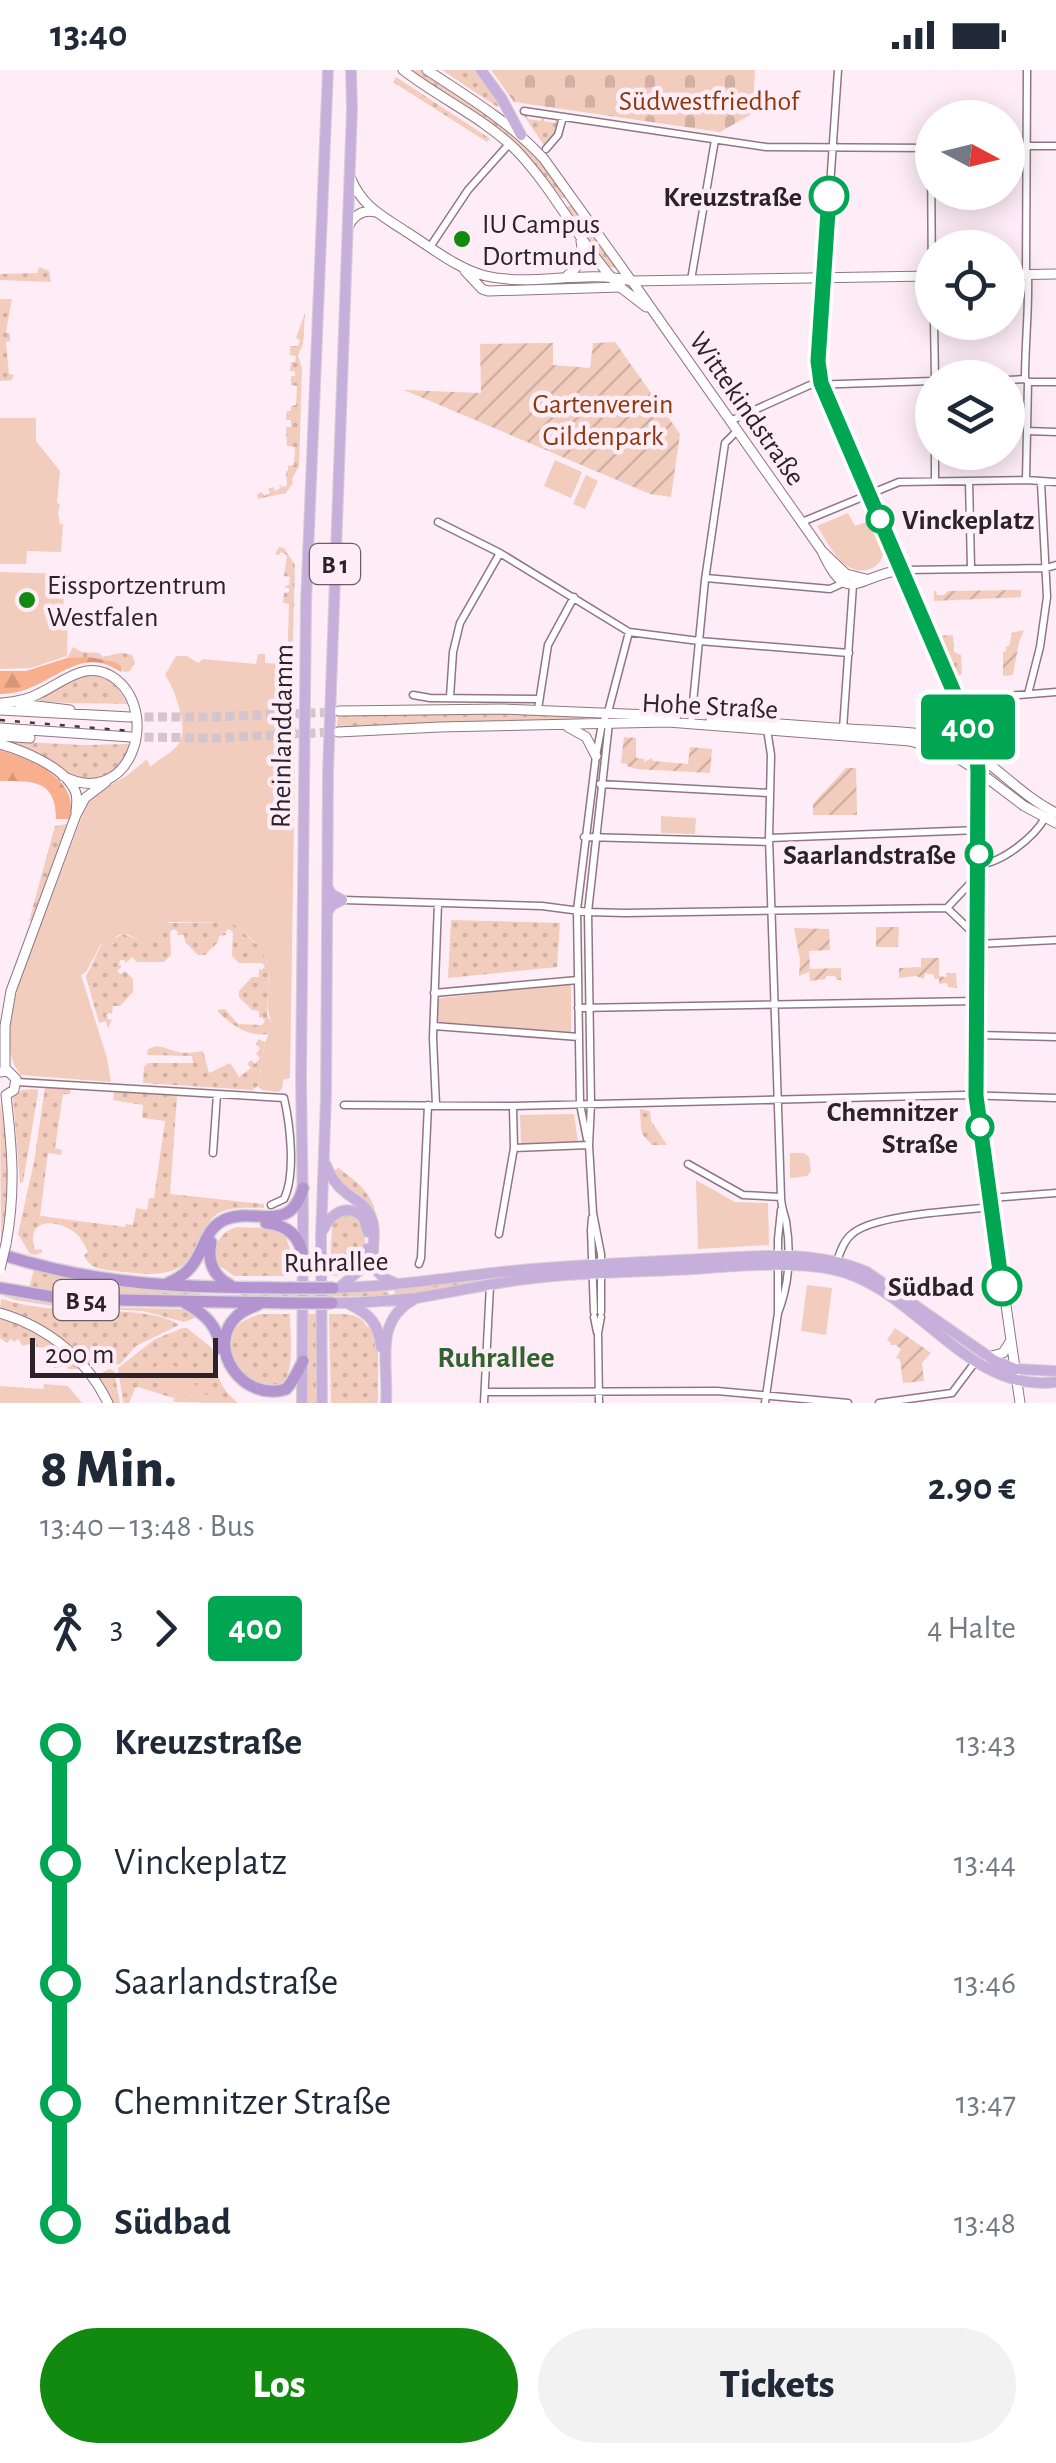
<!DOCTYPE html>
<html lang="de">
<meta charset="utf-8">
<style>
body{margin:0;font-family:"Alegreya Sans",sans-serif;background:#f2f2f3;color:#1f2937;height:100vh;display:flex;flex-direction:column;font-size:38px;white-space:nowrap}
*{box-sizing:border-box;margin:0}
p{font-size:32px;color:#747a83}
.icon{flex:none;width:55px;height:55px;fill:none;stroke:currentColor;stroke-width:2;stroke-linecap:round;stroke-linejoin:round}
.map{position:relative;height:1333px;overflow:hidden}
.panel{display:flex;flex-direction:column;background:#fff;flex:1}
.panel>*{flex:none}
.badge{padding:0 20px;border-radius:8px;font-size:35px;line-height:65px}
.needle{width:65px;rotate:97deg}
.controls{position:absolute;left:915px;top:30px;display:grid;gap:20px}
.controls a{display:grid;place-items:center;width:110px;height:110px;border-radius:50%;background:#fff;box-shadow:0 5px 25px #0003;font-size:50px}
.scale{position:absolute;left:30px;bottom:25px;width:188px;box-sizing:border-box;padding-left:10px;border:5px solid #2c2229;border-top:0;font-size:28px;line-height:35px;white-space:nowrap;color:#2c2229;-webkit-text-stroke:8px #feedf7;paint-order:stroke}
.map>.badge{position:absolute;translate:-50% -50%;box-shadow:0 0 0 5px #fff}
.legs{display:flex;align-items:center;gap:15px;height:110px;padding:0 40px;font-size:32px}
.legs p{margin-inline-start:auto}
.headline{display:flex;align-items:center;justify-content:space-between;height:170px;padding:0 40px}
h1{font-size:55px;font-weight:800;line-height:75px}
.action{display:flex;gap:20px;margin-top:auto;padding:20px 40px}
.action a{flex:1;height:115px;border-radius:60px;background:#118a0f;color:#fff;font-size:40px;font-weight:800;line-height:115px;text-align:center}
.action a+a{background:#f2f2f3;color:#1f2937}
ul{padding:0 40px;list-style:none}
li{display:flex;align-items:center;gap:35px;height:120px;font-size:38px}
li i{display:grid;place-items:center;width:15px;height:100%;margin:0 12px;background:currentColor}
li i::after{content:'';width:25px;height:25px;margin:-12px;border:8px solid;border-radius:50%;background:#fff}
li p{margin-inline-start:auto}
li:first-child i{background:linear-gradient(#0000 50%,currentColor 0)}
li:last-child i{background:linear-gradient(currentColor 50%,#0000 0)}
.status{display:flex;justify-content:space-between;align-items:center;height:70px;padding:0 50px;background:#fff;direction:ltr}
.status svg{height:28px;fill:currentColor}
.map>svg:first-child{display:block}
.grass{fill:url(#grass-dots)}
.forest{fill:url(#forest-firs)}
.cemetery{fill:url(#cemetery-stones)}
.park{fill:#f2cdbd}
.garden{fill:url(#garden-furrows)}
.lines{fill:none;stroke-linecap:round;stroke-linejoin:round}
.secondary-tunnel{stroke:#d4c4ce;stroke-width:9;stroke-dasharray:9 4.5;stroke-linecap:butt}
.minor-casing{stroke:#8f7686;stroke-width:9}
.tertiary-casing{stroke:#8f7686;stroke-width:11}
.secondary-casing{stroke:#8f7686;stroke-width:11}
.primary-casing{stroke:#d5d3d4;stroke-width:12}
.trunk-casing{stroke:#d5d3d4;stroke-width:14}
.minor{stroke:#fff;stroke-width:6}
.tertiary{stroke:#fff;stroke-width:9}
.secondary{stroke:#fff;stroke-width:9}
.primary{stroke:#c7afdc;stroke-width:10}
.trunk{stroke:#b494d0;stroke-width:11}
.rail{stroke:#42373e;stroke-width:2.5;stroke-dasharray:5 10;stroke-linecap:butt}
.secondary-bridge-casing{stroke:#8f7686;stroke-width:11;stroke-linecap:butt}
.trunk-bridge-casing{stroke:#d5d3d4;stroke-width:14;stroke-linecap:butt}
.secondary-bridge{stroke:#fff;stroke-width:9}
.trunk-bridge{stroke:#b494d0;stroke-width:11}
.line-1-casing{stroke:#fff;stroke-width:22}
.line-1{stroke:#00a651;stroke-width:15}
.stop-1-dot{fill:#fff;stroke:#00a651;stroke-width:5}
.poi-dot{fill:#118a0f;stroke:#feedf7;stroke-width:4}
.labels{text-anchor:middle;stroke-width:9;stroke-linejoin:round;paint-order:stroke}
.shield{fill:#feedf7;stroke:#6b5f67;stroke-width:2.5}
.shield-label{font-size:25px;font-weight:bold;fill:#2c2229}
.park-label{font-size:28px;fill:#8b3a0d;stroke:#feedf7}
.stop-label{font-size:28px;font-weight:bold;fill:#2c2229;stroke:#feedf7;text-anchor:end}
.poi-label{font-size:28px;fill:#2c2229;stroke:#feedf7;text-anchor:start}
.street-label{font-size:28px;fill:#2c2229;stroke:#feedf7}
.neighbourhood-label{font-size:30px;font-weight:bold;fill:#30632d;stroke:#feedf7}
</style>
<div class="status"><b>13:40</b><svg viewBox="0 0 49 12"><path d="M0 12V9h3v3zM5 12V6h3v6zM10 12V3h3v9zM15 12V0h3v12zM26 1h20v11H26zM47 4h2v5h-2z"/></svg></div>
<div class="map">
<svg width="1056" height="1333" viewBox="0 0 1056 1333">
<defs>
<pattern id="grass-dots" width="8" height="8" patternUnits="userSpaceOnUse" patternTransform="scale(2.5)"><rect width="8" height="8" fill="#f2cdbd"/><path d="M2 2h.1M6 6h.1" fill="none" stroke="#d0b0a2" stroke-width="1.8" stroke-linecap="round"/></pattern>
<pattern id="forest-firs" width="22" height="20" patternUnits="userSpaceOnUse" patternTransform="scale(2.5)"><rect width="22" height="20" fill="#f8af8e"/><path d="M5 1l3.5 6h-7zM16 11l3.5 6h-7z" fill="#d5967a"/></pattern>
<pattern id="cemetery-stones" width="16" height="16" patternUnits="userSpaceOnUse" patternTransform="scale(2.5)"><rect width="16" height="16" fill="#f2cdbd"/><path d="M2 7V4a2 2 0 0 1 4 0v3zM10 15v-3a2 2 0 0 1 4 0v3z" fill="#d0b0a2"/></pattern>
<pattern id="garden-furrows" width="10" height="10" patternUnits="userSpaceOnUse" patternTransform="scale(2.5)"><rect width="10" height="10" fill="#f2cdbd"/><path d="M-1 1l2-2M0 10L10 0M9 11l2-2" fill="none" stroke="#d0b0a2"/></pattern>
</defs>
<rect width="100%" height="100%" fill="#feedf7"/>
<path class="grass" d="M408,0H421C470,33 542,71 565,128H561L540,100Z
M442,0H477L502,38L496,36Z
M396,7L483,64L490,69L487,72L393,12Z
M523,44H527L528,49L541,51L542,46H544V51L555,53L556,48L560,50L559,59L545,77Z
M572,134L618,199L604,195L565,138Z
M39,197L49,201L51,212L0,210V204L37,203Z
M0,229H12L6,262L10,264V271L6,272L9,304L14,305L12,310L0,311Z
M305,243L303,274L298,285L302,298L299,396L292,409L293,413L286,423L258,429L257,424L262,422L264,426L270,423L268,419L273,417L275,421L281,418L279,414L283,417L287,416L286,401H288V396L294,395L295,377L287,376L286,357H291V350H286L287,341H291V336L296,335L297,316L291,315V306H295V302L290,301L291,292H295L296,286L290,285V276H298L300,270L296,268Z
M279,477L284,478L295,495L292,599L287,598L289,534L283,533L284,523L289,522V518H285V516L289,515L290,507L284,506L287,485L281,482L279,485L275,484Z
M953,565L954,582L961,585L962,604L957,606L939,566Z
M73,577L82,582L99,583L103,587C114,585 119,581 132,585L135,592L130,601L124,602C114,586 86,589 67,588Z
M89,604C109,607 119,616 127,634C98,633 65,634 37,631L79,605Z
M464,642L585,645V652L337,658L338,645Z
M5,671L82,675L130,674C128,685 124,693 114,701C85,724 61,696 35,682C26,677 14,674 5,671Z
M67,754L31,851H29L55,756Z
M451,850L560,853L557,897L448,908Z
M232,852L256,874L259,872L269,898L267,945L273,955L269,964C248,967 233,956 218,942V940L225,939L238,954L262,955L265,951L262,947L259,948V941L252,940L239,927V921L252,907H259V899L262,900L265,896L262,893H239L232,886L233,862L229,859L225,862L226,865L219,866L218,872L205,885H198L185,872L184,865H177L178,862L174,859L170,862L171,885L164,892H137L132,887L126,893L124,890H120L119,895L122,896L117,901L121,904L125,901L133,909V922L120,936H113L112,944L109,943L106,945L109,950L112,949L108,959L106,951L99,953L86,907L103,871L115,874L114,869L123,864L137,869L167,853Z
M258,969L265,972L258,1016L252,1020L143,1013L144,997L148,993H193L192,986L147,985L148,979C160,973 166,979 178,982C186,984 195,982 203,981L209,1003L230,993L239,1007L251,998L247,994L251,990L255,994L260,988L256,984L260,978L256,974Z
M45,1017H71L70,1024H63L55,1078L62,1080L61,1085L48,1083L40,1146L125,1157L126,1154L133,1155L136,1138L147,1140L149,1128H154L165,1051L142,1048L143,1035L113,1030L114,1022L177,1026L170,1124L264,1134V1138C250,1138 230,1136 217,1144C208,1150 200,1167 197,1176C183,1212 145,1204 115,1201C100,1199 90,1199 84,1185L88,1182C84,1174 81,1167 74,1162C54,1148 25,1149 35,1180L42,1179V1182L36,1185L30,1184L18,1164L34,1092Z
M37,1019L38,1023L23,1112L20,1113L13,1028L22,1020Z
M0,1032C9,1081 11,1126 1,1175Z
M640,1039L650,1041L651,1051L667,1075H652L643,1065L641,1059Z
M339,1098C347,1105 357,1111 364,1120C383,1141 378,1172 378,1198L376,1154L341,1114L334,1100Z
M346,1143L360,1149C371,1178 366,1207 330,1206L332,1153Z
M237,1157L266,1158L284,1163L291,1181V1206H234L223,1198H220C209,1181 218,1162 237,1157Z
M34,1199L107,1214L201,1221V1227L63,1224L4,1215V1212L29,1218Z
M487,1207L488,1211L395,1226L394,1219Z
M388,1220L389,1226L243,1228L239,1222Z
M3,1226L83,1237L180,1239L201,1246L184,1252L143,1241L59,1237L15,1230Z
M1,1229C16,1233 32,1237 48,1238C79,1242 158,1237 179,1255L136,1276L120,1294L90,1295L69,1276L0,1241Z
M261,1244H290C290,1261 295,1300 283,1313C280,1315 271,1319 268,1321L234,1302C230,1270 226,1254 261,1244Z
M307,1244H316L317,1333H307Z
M329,1244C344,1244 360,1242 367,1257L374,1256L378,1271V1333H331Z
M0,1246L55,1272L81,1299H68L67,1296L54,1298L52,1292L55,1290L46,1282L48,1278L36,1277V1272L23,1276L18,1269L14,1272L11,1269L7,1273L0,1268Z
M183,1258H187L212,1278C218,1305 216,1314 238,1333L174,1332V1328L170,1327L138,1317L135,1318L129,1333H123L118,1298L155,1269Z
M109,1299L114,1301L120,1333H112L98,1305Z"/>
<path class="forest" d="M89,587L114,592L121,596L122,602C115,599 108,594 100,593C66,587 41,625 0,624V601H26L67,588Z
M0,680C30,688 82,710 69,749H56C56,709 32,711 0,711Z"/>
<path class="cemetery" d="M491,0H755L753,38L750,45L720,62L514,32Z"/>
<path class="park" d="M0,348H36V371L60,401L57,433L60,434L58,443L60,454H63L61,482L27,481L26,494H0Z
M555,390L582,402L571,428L544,416Z
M586,405L598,411L585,439L573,434Z
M848,443L855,456L869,451L884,481C882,490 879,495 870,499C843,508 829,474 817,456Z
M0,502L70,504L69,519L64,520L63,543L68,544L67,586L31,598L0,599Z
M258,584H265V593L280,594V598L292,599L296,622L290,1008L283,1010L282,1019L278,1022L262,1020L258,1016L265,972L273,955C260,932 277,905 262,881C255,870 241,861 231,852H168L139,872C134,865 121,861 115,868V874L102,872L86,902L81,905L107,988L111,1012L21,1005C0,981 12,939 20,910L83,744L92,726L128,705L147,689L150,697C158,690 170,684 177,676C191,662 175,619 165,605L176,586H187L198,593L203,589L256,594Z
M661,746L696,748L695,764L661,763Z
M571,914V962L438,952L439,928Z
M574,1044L578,1072L521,1074L520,1045Z
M790,1083H804L809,1087L811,1101L807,1106L790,1108Z
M696,1110L735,1132L768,1133L769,1175L698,1179Z
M807,1215L832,1218L826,1265L801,1261Z
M166,1288L212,1330L210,1333C187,1333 166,1314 144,1306Z
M44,1314L68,1316L82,1333H0V1316L43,1319Z"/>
<path class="garden" d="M615,272L680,364L671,427L650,424L404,320L481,323L480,274L553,273V295L590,298L593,273Z
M1021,520V527L934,531V521H936L937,525H944L948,521Z
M1024,560L1019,572L1013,605L1003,606V582L1006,581V576H1009L1012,563Z
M624,667L636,668V688L644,689V692L652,688L653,691L688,694L690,677L712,679L710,703L636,699L627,696V694L621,693Z
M846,698H856L857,745H813V734Z
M876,857H899L898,877H876Z
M794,858L829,859L830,880L809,881L810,899L841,898V910H837L835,906H826V909L810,911L809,902L799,906L800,890Z
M921,888H939V906L946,907L947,903H956L957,918L948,917L947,913L939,914V909H934V905L925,903L924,909L916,906L899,908V898L921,897Z
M895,1258L931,1283L922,1293L924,1311L903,1313L900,1289L896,1288L901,1279L896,1275H890L891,1273L887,1270Z"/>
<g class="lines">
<path class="secondary-tunnel" d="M131,647H214L336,642
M131,667L215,668L334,662"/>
<defs>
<path id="minor" d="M838,0L818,291L821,313L826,327L902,500L1046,498L1056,495
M524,41L766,77L932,78
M1008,76H1056
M931,78L932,220
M546,79L558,65L563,47
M430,177L468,120L509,74
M1026,205L1027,0
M691,210L715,70
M934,252L935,308
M1008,310L1025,309
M1028,312H1056
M730,351L810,315L932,311
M1027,361L1056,362
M935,382V411
M1026,410L1028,312L1025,309C1025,274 1029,240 1028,205
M969,411L971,498
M438,452L500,483L629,562L699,571L849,583
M802,452L899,412L1026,410L1056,412
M706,508L830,519L843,513
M1028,624L1040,577L1047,527L1041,413
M413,625L430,628L539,629
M450,627L453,582L460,553L500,483
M958,632L970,629L1056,622
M538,639L548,575L574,527
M691,653L705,510L725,373L736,362
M767,659L771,685L769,768L781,1127C781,1136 784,1143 786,1151C791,1182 789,1215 778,1243
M843,659L853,515
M600,714L769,723
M584,767L769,772
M769,768L979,760
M979,794C1001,794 1034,767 1045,748
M343,830L542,836L588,842L625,843L947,838L978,805
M947,838L969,859L977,874L1056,870
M434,923L578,910
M578,938L977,931
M434,956L579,967
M977,965L1056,967
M17,1012L284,1028C290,1054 296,1104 284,1129L271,1135
M344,1035L513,1036L964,1025L1056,1028
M436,1035L433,968L438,833
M587,1069L580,1034L577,840L596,686L602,654L608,642L629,562
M514,1078L589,1075
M213,1083L217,1024
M688,1094L743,1125L781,1127
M990,1128L1056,1123
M592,1148L591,1160L594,1242
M499,1164L514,1078L513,1037
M837,1191C840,1182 844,1170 852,1164C874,1144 960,1141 991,1137
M419,1194L421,1188L428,1035
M601,1242V1184L593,1143L589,1075L591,1034L588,842L609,653
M594,1247L597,1262
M485,1322L717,1321L848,1333
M484,1333L490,1215
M599,1333L598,1263L601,1247
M765,1333L778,1243V1169L781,1140
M879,1333L952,1323L976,1291"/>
<path id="tertiary" d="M632,211L822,481L846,504L866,509
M620,217L646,237
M822,481C847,538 858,505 902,500L967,655L977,687L979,784L976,1026L1020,1333
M0,1243C48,1257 86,1288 108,1333
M988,1287L1003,1283L1010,1272"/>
<path id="secondary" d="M403,0C439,28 484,48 517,81C556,122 581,176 620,217
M427,0C468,27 510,52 544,89L630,209
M351,109C363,137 381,145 405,161C431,177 457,199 486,206C534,217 584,199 632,211L932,206
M348,157C353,146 363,139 375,142
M465,201L482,219L488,221L621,217
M568,205C579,197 584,185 581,171
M1008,205L1056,204
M2,633C16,632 28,630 40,623C65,611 89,587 117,610C161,647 128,740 63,706
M20,634L70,640
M0,640L130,647
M339,641L502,639L676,646
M711,649C757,652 803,656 849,659C883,661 923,660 955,673C993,690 1019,725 1056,743
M568,657L586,667L596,686
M0,658L131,667
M338,662L440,657L668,652L910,671L950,683L978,701L1024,736L1056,753
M0,666L30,668
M0,674C22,680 61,696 73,717C78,724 77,733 76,742
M5,1001V956L11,921L76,745L85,728L106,712
M0,1002L8,1001L16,1009L14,1020L6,1025
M6,1025C12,1078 16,1120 6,1174"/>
<path id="primary" d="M481,0L502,29L521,65
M328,841L332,835L342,830L331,824L328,818
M326,1095C330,1106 336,1115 345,1122C353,1129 364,1133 369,1143C384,1169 356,1199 395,1213
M323,1160C331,1143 346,1133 363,1147L368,1162
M341,1216L360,1200L367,1179
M333,1218C390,1217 445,1208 501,1202C567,1195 634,1192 701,1189C757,1186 814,1179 867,1202L995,1291L1015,1299L1056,1301
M332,1233C360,1233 388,1231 416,1228C456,1222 495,1212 535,1208C588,1202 642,1202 695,1199C736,1196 790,1191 831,1199C914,1214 966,1325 1056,1312
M349,1234C370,1244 379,1254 381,1277
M302,1333L303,1146L301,1008L306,533L328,0
M322,1333L321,1166L326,1027L328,702L352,39L351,0
M386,1333C389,1295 373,1252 413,1230"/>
<path id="trunk" d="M266,1153C287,1155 300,1166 303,1187
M211,1172C207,1191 213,1206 230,1215
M0,1184C102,1217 185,1217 290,1218
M168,1213C208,1197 197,1163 224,1150C254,1136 290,1166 303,1118
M0,1218L65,1229L290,1233
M185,1233C205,1244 218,1256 221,1279
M259,1234C251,1238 243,1240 237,1246C204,1277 243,1333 286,1319C293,1312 298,1301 303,1291"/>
</defs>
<use href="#minor" class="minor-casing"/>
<use href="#tertiary" class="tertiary-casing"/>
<use href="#secondary" class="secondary-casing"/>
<use href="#primary" class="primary-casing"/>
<use href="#trunk" class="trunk-casing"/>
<use href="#minor" class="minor"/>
<use href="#tertiary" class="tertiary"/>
<use href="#secondary" class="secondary"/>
<use href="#primary" class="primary"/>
<use href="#trunk" class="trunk"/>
<path class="rail" d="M0,650L132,661"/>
<defs>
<path id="secondary-bridge" d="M0,1199L6,1174"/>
<path id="trunk-bridge" d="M290,1218H333
M290,1233H332"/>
</defs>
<use href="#secondary-bridge" class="secondary-bridge-casing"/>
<use href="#trunk-bridge" class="trunk-bridge-casing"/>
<use href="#secondary-bridge" class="secondary-bridge"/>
<use href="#trunk-bridge" class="trunk-bridge"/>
</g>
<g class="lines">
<defs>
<path id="line-1" d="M829,126L818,291L821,313L968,655L977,687L978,701L976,1026L1002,1216"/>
</defs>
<use href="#line-1" class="line-1-casing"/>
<use href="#line-1" class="line-1"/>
</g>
<g class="stop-1-dot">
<circle cx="829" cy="126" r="18"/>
<circle cx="880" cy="449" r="12"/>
<circle cx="979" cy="784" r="12"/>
<circle cx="980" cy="1057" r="12"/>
<circle cx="1002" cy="1216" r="18"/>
</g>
<g class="poi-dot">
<circle cx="462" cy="169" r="10"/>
<circle cx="27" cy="530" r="10"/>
</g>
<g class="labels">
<g class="shield">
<rect x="310" y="474" width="50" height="40" rx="8"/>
<rect x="53.5" y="1210" width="65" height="40" rx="8"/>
</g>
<g class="shield-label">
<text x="335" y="503">B 1</text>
<text x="86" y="1239">B 54</text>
</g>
<g class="park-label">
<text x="709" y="40">Südwestfriedhof</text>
<text x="603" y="343">Gartenverein<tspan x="603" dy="32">Gildenpark</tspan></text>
</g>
<g class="stop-label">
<text x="802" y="136">Kreuzstraße</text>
<text x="902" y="459" text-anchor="start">Vinckeplatz</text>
<text x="956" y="794">Saarlandstraße</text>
<text x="958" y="1051">Chemnitzer<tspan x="958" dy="32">Straße</tspan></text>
<text x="974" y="1226">Südbad</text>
</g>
<g class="poi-label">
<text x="482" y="163">IU Campus<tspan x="482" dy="32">Dortmund</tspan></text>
<text x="47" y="524">Eissportzentrum<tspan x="47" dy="32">Westfalen</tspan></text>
</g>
<g class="street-label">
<text transform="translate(748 338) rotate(55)" y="10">Wittekindstraße</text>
<text transform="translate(710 635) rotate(3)" y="10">Hohe Straße</text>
<text transform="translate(281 666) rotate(-89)" y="10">Rheinlanddamm</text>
<text transform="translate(336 1191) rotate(-1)" y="10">Ruhrallee</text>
</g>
<g class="neighbourhood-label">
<text x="496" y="1297">Ruhrallee</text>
</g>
</g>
</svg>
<div class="controls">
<a><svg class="needle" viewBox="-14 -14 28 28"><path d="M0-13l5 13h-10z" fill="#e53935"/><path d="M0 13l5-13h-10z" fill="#747a83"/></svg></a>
<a><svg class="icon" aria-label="locate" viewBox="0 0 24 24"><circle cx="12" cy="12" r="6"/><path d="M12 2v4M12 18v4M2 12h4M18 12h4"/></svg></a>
<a><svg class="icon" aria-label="layers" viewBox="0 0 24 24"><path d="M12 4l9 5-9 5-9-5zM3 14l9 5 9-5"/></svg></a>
</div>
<div class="scale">200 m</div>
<b class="badge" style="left:968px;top:657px;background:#00a651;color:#fff">400</b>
</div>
<section class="panel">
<div class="headline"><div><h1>8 Min.</h1><p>13:40 – 13:48 · Bus</p></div><b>2.90 €</b></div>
<div class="legs"><svg class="icon" aria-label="walk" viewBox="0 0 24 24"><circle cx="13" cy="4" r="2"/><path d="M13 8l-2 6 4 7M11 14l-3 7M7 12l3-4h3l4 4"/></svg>3<svg class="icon" aria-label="forward" viewBox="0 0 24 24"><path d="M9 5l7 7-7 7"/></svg><b class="badge" style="background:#00a651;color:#fff">400</b><p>4 Halte</p></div>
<ul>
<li><i style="color:#00a651"></i><b>Kreuzstraße</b><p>13:43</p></li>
<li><i style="color:#00a651"></i><span>Vinckeplatz</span><p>13:44</p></li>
<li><i style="color:#00a651"></i><span>Saarlandstraße</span><p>13:46</p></li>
<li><i style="color:#00a651"></i><span>Chemnitzer Straße</span><p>13:47</p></li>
<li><i style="color:#00a651"></i><b>Südbad</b><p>13:48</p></li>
</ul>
<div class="action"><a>Los</a><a>Tickets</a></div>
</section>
